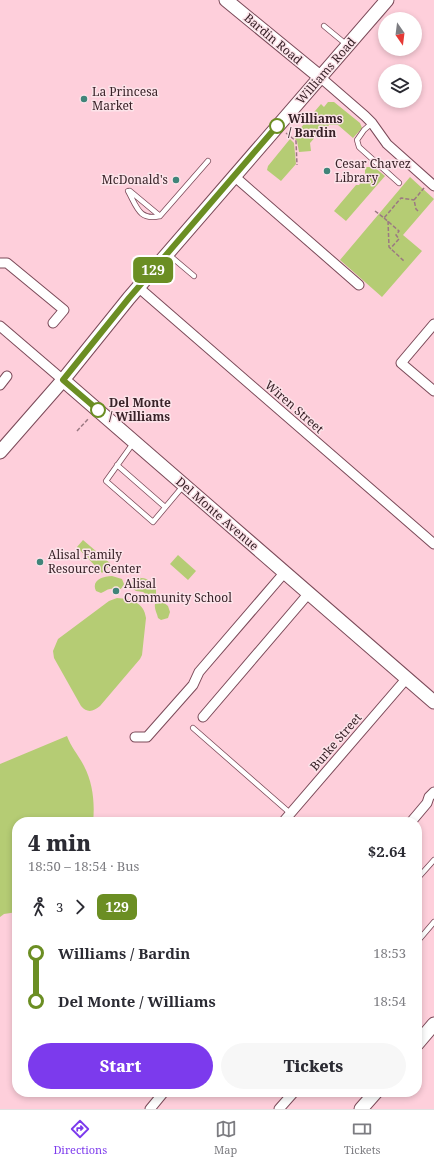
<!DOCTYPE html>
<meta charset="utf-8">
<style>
body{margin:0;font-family:"Noto Serif",serif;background:#f7f7f7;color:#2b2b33;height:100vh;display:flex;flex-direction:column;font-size:15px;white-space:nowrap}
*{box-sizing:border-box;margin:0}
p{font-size:13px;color:#7c7c81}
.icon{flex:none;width:22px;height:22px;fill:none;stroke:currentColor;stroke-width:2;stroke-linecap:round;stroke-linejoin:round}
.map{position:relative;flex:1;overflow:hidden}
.details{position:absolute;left:12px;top:817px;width:410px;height:280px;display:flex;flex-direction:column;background:#fff;border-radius:16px;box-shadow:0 2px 6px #0003}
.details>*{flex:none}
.badge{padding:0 8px;border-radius:6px;font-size:14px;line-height:26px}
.needle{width:26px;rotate:166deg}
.tools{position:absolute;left:378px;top:12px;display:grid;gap:8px}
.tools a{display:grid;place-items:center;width:44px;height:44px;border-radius:50%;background:#fff;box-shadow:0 2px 6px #0003;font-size:20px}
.map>.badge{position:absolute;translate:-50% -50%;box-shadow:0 0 0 2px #fff}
.legs{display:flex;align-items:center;gap:6px;height:44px;padding:0 16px;font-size:13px}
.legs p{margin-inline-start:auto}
.headline{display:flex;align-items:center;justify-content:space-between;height:68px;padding:0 16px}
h1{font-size:22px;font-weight:800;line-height:30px}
.action{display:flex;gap:8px;margin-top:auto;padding:8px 16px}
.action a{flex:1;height:46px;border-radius:24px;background:#7c3aed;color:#fff;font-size:16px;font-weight:800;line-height:46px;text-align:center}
.action a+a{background:#f7f7f7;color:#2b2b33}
ul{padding:0 16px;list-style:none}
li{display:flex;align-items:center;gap:14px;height:48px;font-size:15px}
li i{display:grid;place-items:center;width:6px;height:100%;margin:0 5px;background:currentColor}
li i::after{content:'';width:10px;height:10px;margin:-5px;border:3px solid;border-radius:50%;background:#fff}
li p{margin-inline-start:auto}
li:first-child i{background:linear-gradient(#0000 50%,currentColor 0)}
li:last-child i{background:linear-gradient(currentColor 50%,#0000 0)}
.tab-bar{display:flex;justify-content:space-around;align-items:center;height:56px;border-top:1px solid #e1e1e2;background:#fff;font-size:11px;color:#7c7c81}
.tab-bar a{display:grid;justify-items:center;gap:2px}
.tab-bar .on{color:#7c3aed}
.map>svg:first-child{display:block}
.green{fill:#b5cc74}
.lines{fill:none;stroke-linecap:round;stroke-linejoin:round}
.lane-casing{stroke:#7b4a59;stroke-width:6}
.street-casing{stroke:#7b4a59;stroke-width:11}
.secondary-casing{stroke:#7b4a59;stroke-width:15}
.path{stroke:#9b7982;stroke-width:1.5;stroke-dasharray:4 2;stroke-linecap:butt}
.lane{stroke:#fff;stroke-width:4.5}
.street{stroke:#fff;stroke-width:9}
.secondary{stroke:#fff;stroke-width:13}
.line-1-casing{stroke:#fff;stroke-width:9}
.line-1{stroke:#6b8e23;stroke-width:6}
.poi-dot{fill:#408479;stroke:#fce3e9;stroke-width:1.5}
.stop-1-dot{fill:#fff;stroke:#6b8e23;stroke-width:2}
.labels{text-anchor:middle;stroke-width:3;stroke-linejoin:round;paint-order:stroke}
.street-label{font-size:12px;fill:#382228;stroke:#fce3e9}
.poi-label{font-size:12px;fill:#382228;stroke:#fce3e9;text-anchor:start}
.stop-label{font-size:12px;font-weight:bold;fill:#382228;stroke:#fce3e9;text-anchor:start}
</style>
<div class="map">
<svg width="434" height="1109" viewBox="0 0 434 1109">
<rect width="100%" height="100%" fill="#fecfdb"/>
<path class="green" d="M328,102H334L360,123L362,128L353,138L338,125H329L326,129L327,135H317L310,143L311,151L299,152L297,141L293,137L321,104L324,107Z
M290,139L294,143L296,164L281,181L267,170L268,166Z
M365,167H374L385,176L346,221L334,211L356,185H359L365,177Z
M410,177L434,199L403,235L422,251L382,297L340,260Z
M83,540L111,564L102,573L77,547Z
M178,555L196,571L188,580L170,564Z
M112,576L122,579L124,584C120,593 117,588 110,589C107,589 104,592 101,593L96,591C91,581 102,576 112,576Z
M136,578C145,577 150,580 156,587V594L150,597L143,592L136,591L133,589L132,582Z
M117,598C131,599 144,602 146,618L142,655L140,659L100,706C93,712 87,713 81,706L54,658L53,651L58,639L109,601Z
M163,602L168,606L170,612L168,618L161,620L158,618C157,613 154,609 155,604Z
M67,736C71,747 79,756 84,766C93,783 95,804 93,822H17V912L4,914L0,917V764Z"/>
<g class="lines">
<defs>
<path id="lane" d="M324,26L347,45
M372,123L364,130L357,140L359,147L399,183
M128,191C137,207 139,221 160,216L208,161
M130,191L160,216
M168,254L194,276
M134,442L106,481L153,522L184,485
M117,465L165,507
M193,728L290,813
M417,879L434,860
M417,942L434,922"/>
<path id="street" d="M320,77L365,116L372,123L387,144L434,186
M234,176L359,285
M0,263H7L64,310L53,323
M138,287L434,544
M434,324L401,363L434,391
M0,326L63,380
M0,385L7,376
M203,717L309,593
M135,737H147L193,685L199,672L285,572
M283,822L407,678
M411,822L427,803L429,797L434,792
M150,1109L164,1092
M279,1109L294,1092"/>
<path id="secondary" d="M226,0L320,77
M63,380C187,487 311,594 434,702
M0,452L63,380L129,298L387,0
M417,1044L434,1024
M361,1109L376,1092"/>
</defs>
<use href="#lane" class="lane-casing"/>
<use href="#street" class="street-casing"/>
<use href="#secondary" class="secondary-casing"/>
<path class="path" d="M286,133L296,141L297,165
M375,211L384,218L401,198L414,200
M418,211L416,209L414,200L424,188
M384,218L399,231L396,235L399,239L390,249
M388,221L389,247L405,262
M77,431L89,418"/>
<use href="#lane" class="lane"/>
<use href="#street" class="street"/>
<use href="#secondary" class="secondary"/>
</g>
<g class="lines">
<defs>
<path id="line-1" d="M98,410L63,380L129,298L277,126"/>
</defs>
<use href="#line-1" class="line-1-casing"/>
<use href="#line-1" class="line-1"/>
</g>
<g class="poi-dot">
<circle cx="84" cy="99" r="4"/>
<circle cx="327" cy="171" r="4"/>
<circle cx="176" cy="180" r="4"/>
<circle cx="40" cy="562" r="4"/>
<circle cx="116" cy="591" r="4"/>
</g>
<g class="stop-1-dot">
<circle cx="277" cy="126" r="7"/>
<circle cx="98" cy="410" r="7"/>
</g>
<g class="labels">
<g class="street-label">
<text transform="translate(273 39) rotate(40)" y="4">Bardin Road</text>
<text transform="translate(326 71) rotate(-49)" y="4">Williams Road</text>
<text transform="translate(294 407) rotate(41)" y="4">Wiren Street</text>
<text transform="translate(217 514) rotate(41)" y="4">Del Monte Avenue</text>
<text transform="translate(336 742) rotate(-49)" y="4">Burke Street</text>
</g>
<g class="poi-label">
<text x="92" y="96">La Princesa<tspan x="92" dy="14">Market</tspan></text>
<text x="335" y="168">Cesar Chavez<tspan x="335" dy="14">Library</tspan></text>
<text x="168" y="184" text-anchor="end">McDonald's</text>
<text x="48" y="559">Alisal Family<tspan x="48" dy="14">Resource Center</tspan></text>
<text x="124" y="588">Alisal<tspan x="124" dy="14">Community School</tspan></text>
</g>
<g class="stop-label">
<text x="288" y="123">Williams<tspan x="288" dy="14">/ Bardin</tspan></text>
<text x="109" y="407">Del Monte<tspan x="109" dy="14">/ Williams</tspan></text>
</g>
</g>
</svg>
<div class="tools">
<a><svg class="needle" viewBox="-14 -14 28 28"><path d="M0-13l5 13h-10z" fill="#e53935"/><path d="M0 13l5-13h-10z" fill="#7c7c81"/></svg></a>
<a><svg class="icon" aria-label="layers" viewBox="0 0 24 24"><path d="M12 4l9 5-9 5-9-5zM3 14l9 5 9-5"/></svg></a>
</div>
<b class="badge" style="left:153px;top:270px;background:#6b8e23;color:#fff">129</b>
<section class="details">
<div class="headline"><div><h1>4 min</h1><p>18:50 – 18:54 · Bus</p></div><b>$2.64</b></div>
<div class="legs"><svg class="icon" aria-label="walk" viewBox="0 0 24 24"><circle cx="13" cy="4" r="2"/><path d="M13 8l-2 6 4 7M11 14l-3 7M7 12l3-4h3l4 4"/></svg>3<svg class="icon" aria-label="forward" viewBox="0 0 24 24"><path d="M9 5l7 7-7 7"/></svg><b class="badge" style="background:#6b8e23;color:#fff">129</b></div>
<ul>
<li><i style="color:#6b8e23"></i><b>Williams / Bardin</b><p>18:53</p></li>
<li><i style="color:#6b8e23"></i><b>Del Monte / Williams</b><p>18:54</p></li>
</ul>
<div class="action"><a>Start</a><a>Tickets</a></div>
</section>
</div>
<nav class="tab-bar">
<a class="on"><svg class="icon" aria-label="directions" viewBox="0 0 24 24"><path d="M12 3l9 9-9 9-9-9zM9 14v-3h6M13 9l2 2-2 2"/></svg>Directions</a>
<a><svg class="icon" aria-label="map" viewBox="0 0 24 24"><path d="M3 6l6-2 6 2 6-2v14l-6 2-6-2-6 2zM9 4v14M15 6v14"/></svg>Map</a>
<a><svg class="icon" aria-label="tickets" viewBox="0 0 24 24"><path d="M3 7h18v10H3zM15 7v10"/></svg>Tickets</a>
</nav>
